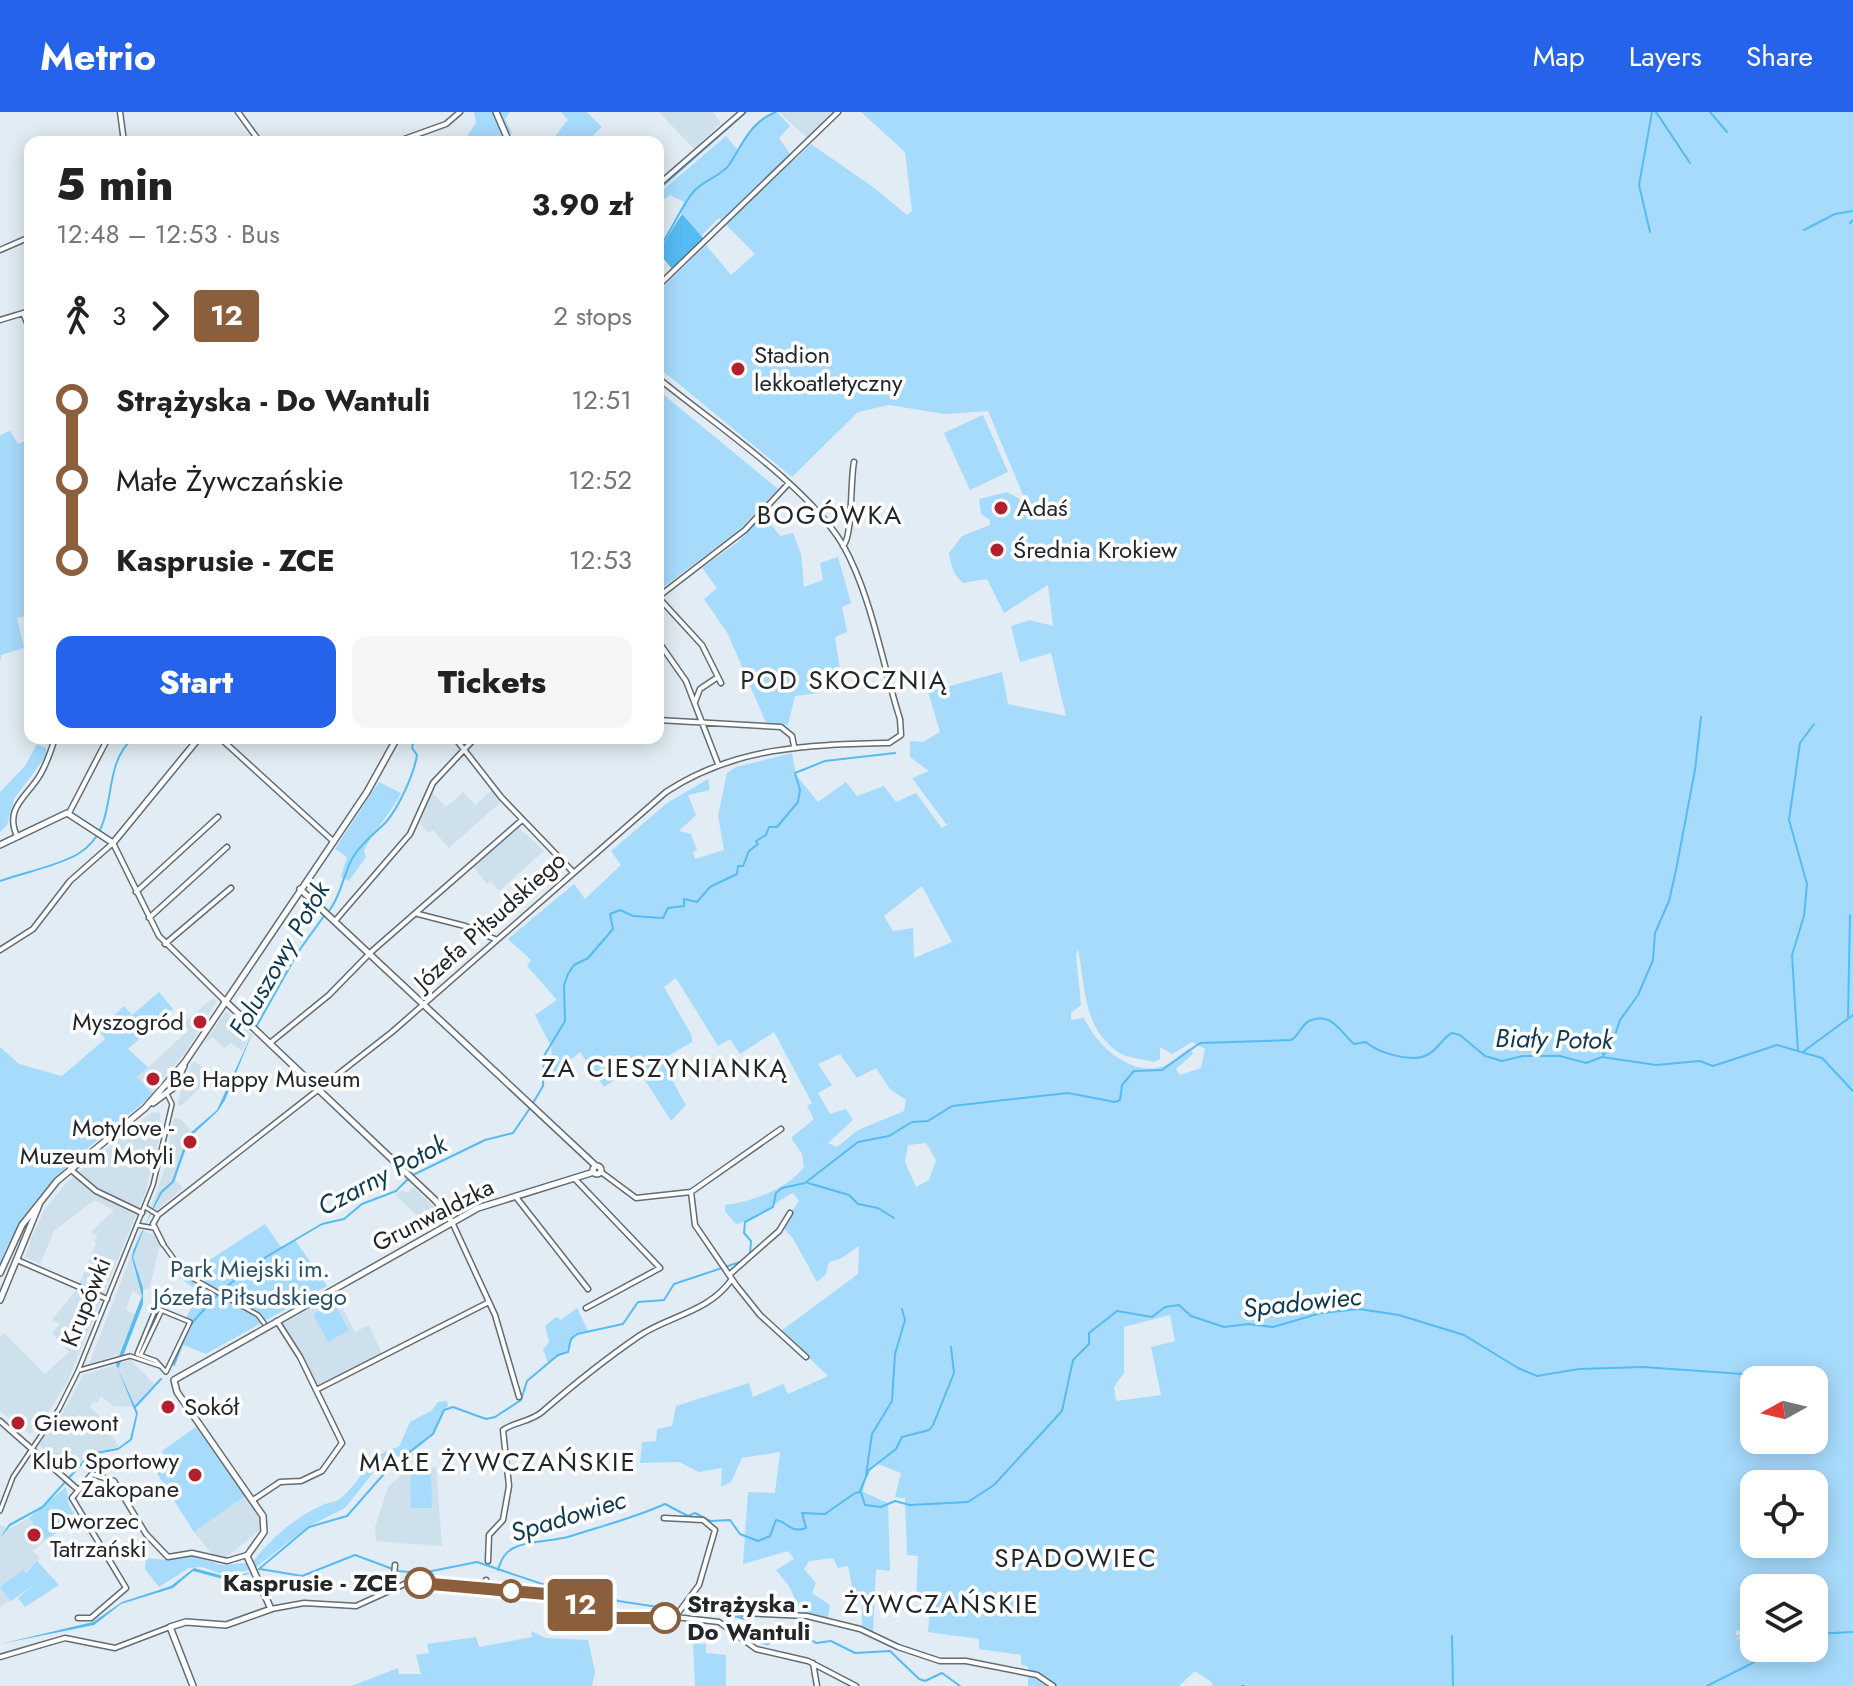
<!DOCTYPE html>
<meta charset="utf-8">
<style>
body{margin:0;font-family:Jost,sans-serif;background:#f6f6f6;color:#222;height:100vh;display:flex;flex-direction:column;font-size:30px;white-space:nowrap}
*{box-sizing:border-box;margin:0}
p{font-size:26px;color:#767676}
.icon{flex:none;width:44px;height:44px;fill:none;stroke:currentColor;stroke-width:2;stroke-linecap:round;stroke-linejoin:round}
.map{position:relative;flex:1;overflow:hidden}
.panel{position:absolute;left:24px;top:24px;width:640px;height:608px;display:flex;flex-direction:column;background:#fff;border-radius:16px;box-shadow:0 4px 20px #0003}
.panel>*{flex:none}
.badge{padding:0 16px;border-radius:6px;font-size:28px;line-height:52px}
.needle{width:52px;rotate:262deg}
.tools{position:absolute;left:1740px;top:1254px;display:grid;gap:16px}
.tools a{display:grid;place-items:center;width:88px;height:88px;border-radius:16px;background:#fff;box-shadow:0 4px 20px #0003;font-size:40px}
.map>.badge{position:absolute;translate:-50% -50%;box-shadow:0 0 0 4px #fff}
.legs{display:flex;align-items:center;gap:12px;height:88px;padding:0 32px;font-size:26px}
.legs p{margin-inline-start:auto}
.overview{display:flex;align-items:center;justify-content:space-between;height:136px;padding:0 32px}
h1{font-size:44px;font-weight:800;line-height:60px}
.cta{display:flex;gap:16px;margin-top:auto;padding:16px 32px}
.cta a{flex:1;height:92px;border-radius:16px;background:#2563eb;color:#fff;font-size:32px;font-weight:800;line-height:92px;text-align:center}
.cta a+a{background:#f6f6f6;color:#222}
ul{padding:0 32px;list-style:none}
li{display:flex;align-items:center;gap:28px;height:80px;font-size:30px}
li i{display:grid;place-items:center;width:12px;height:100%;margin:0 10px;background:currentColor}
li i::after{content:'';width:20px;height:20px;margin:-10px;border:6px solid;border-radius:50%;background:#fff}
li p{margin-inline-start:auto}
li:first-child i{background:linear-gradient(#0000 50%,currentColor 0)}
li:last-child i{background:linear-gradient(currentColor 50%,#0000 0)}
header{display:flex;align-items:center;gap:48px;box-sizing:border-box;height:112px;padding:0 40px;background:#2563eb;color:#fff}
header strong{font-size:38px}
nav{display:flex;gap:44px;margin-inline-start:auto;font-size:28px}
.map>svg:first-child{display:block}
.built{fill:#cee0ec}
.green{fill:#a7dbfc;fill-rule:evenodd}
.water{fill:#56bbf3}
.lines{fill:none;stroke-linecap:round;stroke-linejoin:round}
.stream{stroke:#56bbf3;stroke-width:2}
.pedestrian-casing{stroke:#626c72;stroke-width:6}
.minor-casing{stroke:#626c72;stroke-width:7}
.tertiary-casing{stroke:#626c72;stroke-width:8}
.pedestrian{stroke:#fff;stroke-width:3}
.minor{stroke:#fff;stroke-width:4}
.tertiary{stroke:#fff;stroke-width:5}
.line-1-casing{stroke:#fff;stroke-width:18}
.line-1{stroke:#8b5e3c;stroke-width:12}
.poi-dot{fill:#b2202d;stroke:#fff;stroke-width:3}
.stop-1-dot{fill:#fff;stroke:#8b5e3c;stroke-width:4}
.labels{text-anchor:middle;stroke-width:7;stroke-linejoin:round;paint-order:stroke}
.poi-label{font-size:24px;fill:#23272a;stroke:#fff;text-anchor:start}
.street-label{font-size:24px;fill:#23272a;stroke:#fff}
.park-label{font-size:24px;fill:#28526a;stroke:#fff}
.stop-label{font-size:24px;font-weight:bold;fill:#23272a;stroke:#fff;text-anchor:end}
.neighbourhood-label{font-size:26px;letter-spacing:2px;fill:#23272a;stroke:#fff}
.water-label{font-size:26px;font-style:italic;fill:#0f3b52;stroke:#fff}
</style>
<header>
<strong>Metrio</strong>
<nav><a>Map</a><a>Layers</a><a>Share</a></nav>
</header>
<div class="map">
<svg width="1853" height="1574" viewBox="0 0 1853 1574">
<rect width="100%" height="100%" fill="#e1ecf4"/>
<path class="built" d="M659,0H713L721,11L694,37Z
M779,0H834L807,26Z
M492,678L502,689L449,736L433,718L429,721L420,712L431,679L446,695L463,680L475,693Z
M519,716L544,739L499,779L491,770L487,772L473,754Z
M213,886L216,890L187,938L152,981L137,965L189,918L184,911Z
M226,900L251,922L242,939L231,931L224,936L212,925L202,933Z
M193,949L202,954L211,966L181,994L178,992L181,978Z
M152,1000L160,1001L161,1020L145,1081L68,1268L43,1310L30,1322L0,1299V1226L4,1221L45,1262L69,1240L52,1221L60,1212L52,1208L77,1177L96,1132L94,1128L98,1125L91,1120L114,1098L94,1088L54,1119L40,1152L25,1145L33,1122L45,1097L67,1070Z
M174,1006L181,1007L193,1021L177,1054L176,1069L183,1076L157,1098L151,1094L163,1062Z
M413,1075L433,1094L444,1107L430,1115L395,1083L402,1078L407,1081Z
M141,1118L155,1123L160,1131L150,1175L142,1179L141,1185L133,1179L130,1186L126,1198L135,1202L119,1242L89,1252Z
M335,1182L355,1220L369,1213L382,1242L322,1273L315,1272L281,1213Z
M131,1248L156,1274L138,1295L113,1294L101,1284L97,1291L93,1290L90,1295L107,1311L104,1314L121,1337L92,1342L73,1361L39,1333L61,1304L83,1263Z
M436,1355L442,1434L376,1429L375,1415L388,1375L409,1357Z
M245,1384L260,1406V1418L225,1446L213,1443L194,1420Z
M29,1406L46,1428L33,1439L40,1446L26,1460L35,1473L0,1495V1413L9,1417Z"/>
<path class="green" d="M474,0H510L505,7L512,21L500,30H463L476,11Z
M561,0H587L602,15L586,30H562L555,24L568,8Z
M861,0H1853V1574H1211L1213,1571L1195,1559L1179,1574H1028V1555L1021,1552V1543L979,1537V1527L928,1520L931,1488L916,1485L918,1444L907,1443L905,1386L895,1385L901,1361L875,1351L867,1360L863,1380L888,1391L890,1459L876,1457L873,1520L862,1514V1491L854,1485L848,1454L838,1456L833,1446L809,1449L804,1457L816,1471L812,1481L830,1493L828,1507L802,1501L789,1474L776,1458L794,1447L788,1439L743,1452L748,1380L775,1381L780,1340L742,1346L731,1370L721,1375L722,1356L699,1360L679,1350L640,1351L642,1330L656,1329L657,1317L672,1314L676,1294L749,1271L753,1285L783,1272L788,1282L828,1264L781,1219L858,1162L859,1134L842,1146L829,1150L826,1162L817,1170L792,1125L781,1114L799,1089L793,1081C772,1091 761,1107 736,1112L725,1099V1093C749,1091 789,1076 804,1055L802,1042L791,1026L814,1007L807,994L812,991L774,920L740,942L730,927L718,934L676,866L664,875L692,924V930L661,948L686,993L671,1009L636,954L604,975L580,940L553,962L551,934L535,903L557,888L527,854L531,848L508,827L574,772L585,787L621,753L611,739L667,691L708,667L710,678L688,683L696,703L679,719L691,722L697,738L693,740L695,747L724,738L718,704L727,661L736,655L792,641L796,663L818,690L846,670L857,684L884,674L896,690L916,681L942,716L950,711L946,712L912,666L929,659L910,645V629L923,630L940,620L928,580L1002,560L1008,592L1066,604L1051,541L1020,550L1011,514L1030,508L1053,514L1048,473L1004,501L987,467L963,471C953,462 951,454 949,441L962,424L990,413V408L981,402L979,387L1007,380L1026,390L988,299L945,302L889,293L858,300L792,365L658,255V180L706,133L731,163L755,142L719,106L701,124L680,100L684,90L670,83L658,92V82L726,24L737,37L762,6L778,1L790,14L779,26L794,48L811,32L873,75L907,103L912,99L905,40ZM922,774L952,830L914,846L913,816L893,819L884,804ZM1078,837C1086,875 1082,915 1118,940C1126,946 1144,947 1154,950L1160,947V935L1172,942L1192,930L1205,937L1201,956L1180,963L1176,957L1193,942L1190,936C1182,941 1172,950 1164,954C1132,966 1097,934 1084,906L1071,908V901L1081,893L1076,843ZM840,942L857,966L876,956L890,977L906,988L904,999L858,1018L837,1035L828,1031L853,1008L846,997L830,1002L818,981L832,973L818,952ZM926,1031L936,1048L929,1068L916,1075L905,1050L908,1033ZM1170,1203L1175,1229L1151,1235L1161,1283L1116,1289L1114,1275L1124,1261V1215ZM1754,1268H1814V1328H1754ZM1754,1372H1814V1432H1754ZM1754,1476H1814V1536H1754V1512L1744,1526L1736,1528L1740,1523H1735L1737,1518L1743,1520L1750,1512L1741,1513C1741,1505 1744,1497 1754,1494Z
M658,278L778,377L738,419L658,479Z
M983,303L1008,360L970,378L944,321Z
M10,319L18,332L30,327V503L17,506L24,536L1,543L0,550V323Z
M764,403L780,424L793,421L801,442L804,475L823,468L820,451L838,445L851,491L842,495L847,520L835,525L840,557L831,559L833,571L818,573L819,581L795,584L788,613L766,611L728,522L704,487L717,476L702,456L738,430Z
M37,632L46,636V644L14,687L7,713L0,720V680L25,654Z
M379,670L401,681C391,702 374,717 364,738L366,745L349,769L341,765L347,745L335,737Z
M159,880L173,897L128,937L148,955L137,965L152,981L150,985C91,1034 28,1077 0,1152V935L19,952L62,964L105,927L99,918L124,894L132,903Z
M265,1112L281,1135L295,1128L327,1174L206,1242L181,1232L190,1211L185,1208L199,1180L179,1165L183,1159L188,1162Z
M334,1191L349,1218L328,1230L313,1202Z
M577,1196L588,1219L575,1221L566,1240L548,1251L543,1237L549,1230L545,1214L556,1205L561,1208Z
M447,1289L448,1294C439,1301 440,1307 435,1317C429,1329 415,1338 404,1345L394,1343L384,1347L345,1396L309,1414L255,1456L252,1451C270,1427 295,1405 323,1393C329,1390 334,1391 340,1387C360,1371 371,1339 399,1335L410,1310L431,1299L438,1290Z
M196,1315L245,1384L194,1420L151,1352L164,1343L162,1339Z
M410,1359H431L432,1396H411Z
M66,1375L69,1394L78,1406L46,1428L29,1406Z
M194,1444L221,1453L246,1451L249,1458L227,1464L202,1455L189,1456L159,1475L145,1457L146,1446L167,1448Z
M37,1449L59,1473L25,1495L18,1486L35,1472L11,1489L0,1475L23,1458L26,1461Z
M531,1519L546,1526L588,1528L595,1560L592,1574H351L398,1556L399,1562H421L416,1543L429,1541L427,1532L476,1525L479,1535L532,1525Z
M693,1531L706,1532V1541L726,1543V1574H695Z"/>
<path class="water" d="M682,102L704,127L673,158L658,140Z
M254,917L225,988L218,999L190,1025L174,1070L162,1081L146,1111L133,1145L143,1176V1192L118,1257L138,1301L132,1328L118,1338L91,1343L43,1396L10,1414L0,1426L9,1412L42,1394L90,1341L118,1336L130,1327L136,1302L116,1252L142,1184L132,1146L133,1139L160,1080L172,1069L188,1023L217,998Z
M194,1456L227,1465L254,1460L227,1468L193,1459L173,1476L121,1492L94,1513L0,1532L93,1510L122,1490L171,1474Z"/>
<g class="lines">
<path class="stream" d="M1656,0L1690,51
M1710,0L1727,20
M658,78L746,0
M1850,111L1853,108
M1804,118L1835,102L1853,99
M1650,120L1639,73L1652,0
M658,137C672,119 680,96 694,79C704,68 721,64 729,53C743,32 750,10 776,0
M658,154V159
M0,769C25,760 55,755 78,742C123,715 97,658 133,626
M329,799C343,781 343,759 355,742C363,730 376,720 386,710C399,695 414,662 417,643L412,636L414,626
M1848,905L1850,803
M255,917L298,840L324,804
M1603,931V942
M1798,939L1792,843L1804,804L1807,772L1789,708L1800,631L1814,612
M1804,939L1853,903
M1603,944L1612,932L1620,908L1638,883L1653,848L1655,821L1669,789L1676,758L1695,658L1701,605
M533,991L543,974L544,944L565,909L564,873L568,862L574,853L588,846L613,817L610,802L620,798L633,804L663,806L668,796L684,794V787L697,790L710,775L737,762L738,754H743L749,739L758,732L756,729L766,723L769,715H777L798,690L800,678L795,661L825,649L895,641
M413,1063L485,1028L513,1021L530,996
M808,1071L849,1083L858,1092L878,1096L894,1106
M189,1214L223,1177L266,1145L322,1112L344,1107L362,1092L396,1079L408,1067
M174,1253L187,1220
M135,1295L161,1267
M866,1363L872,1322L892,1289L895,1242L905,1208L902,1197
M860,1379L869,1358L896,1337L902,1325L929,1318L933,1313L954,1261L951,1235
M259,1457L309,1415L347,1404L390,1355L433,1322L444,1298L453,1295L486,1307L495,1305L521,1288L527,1269L558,1243L568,1240L571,1227L577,1222L623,1212L638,1190L664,1188L674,1172L740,1150L750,1142L751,1129L744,1121L745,1110L773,1095L776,1081L782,1076L805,1071L858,1030L889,1024L912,1010L928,1009L952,994L1068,981L1115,990L1120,988L1122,973L1134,959L1162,958L1200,931L1291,928C1299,924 1301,913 1309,909C1331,898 1341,921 1354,932L1366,930C1378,941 1412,951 1427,943C1438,938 1442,926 1452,921L1460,923L1485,944L1502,949L1523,944H1560L1586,951L1602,945L1656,953L1700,949L1713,954L1777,933L1822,946L1853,979
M260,1457L302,1464L355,1443L398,1459L422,1461L477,1450L557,1477L569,1479L592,1476L618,1489L678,1498
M498,1458C501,1448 505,1439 516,1435C527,1429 557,1429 571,1424C602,1414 634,1406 665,1392L688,1404L695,1401L710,1409L730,1408L740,1422L758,1429L770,1424L776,1408C787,1409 790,1422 806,1416L802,1401L825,1402L855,1381L861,1380L865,1393L881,1395L895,1389L910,1393L968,1390L994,1373L1062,1299L1073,1248L1089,1232V1221L1117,1199L1152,1205L1165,1195L1179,1193L1191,1204L1224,1215L1248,1212L1273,1215L1321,1201L1359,1197L1399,1203L1464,1223L1518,1256L1537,1264L1579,1257L1643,1255L1757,1263L1763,1268
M684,1497L701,1495L745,1507L762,1531L768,1532L784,1519L795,1517L816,1531L831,1529L855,1541L890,1539L919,1567L925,1569L942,1561L960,1574
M1814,1522L1853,1520
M1452,1524L1453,1574
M1242,1574H1244
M1707,1574L1782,1536"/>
<defs>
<path id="pedestrian" d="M145,1095L158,1103
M137,1113L154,1116
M163,1132L185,1162L258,1203L264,1211
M156,1196L190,1210L166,1260L156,1249L137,1242Z
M141,1242L161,1200
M80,1258L130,1244L160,1254
M0,1399L13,1365L59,1297L78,1259L153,1073L172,992L167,982"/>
<path id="minor" d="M120,0L124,30
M238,0L260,30
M396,30L446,12L460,0
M658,73L742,0
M0,138L30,125
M658,174L838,0
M23,201L30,218
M0,208L30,199
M843,434C853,425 850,369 854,350
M658,529L686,569L718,652
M721,571L702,533L658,485L745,418L788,372
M695,590L700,577L718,565
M658,608L781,615L792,624L794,634
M220,626L333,729
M455,626L501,685L573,760
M69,701L108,626
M17,724C4,696 27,685 40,663C47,651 51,639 55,626
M136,780L218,705
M418,802L465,814L497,828
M149,806L227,735
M335,809L410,722L433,671L475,626
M165,832L231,776
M0,838L33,817L70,769L113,731L159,824L224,888
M270,931L329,883L371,840L522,708
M70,1057L96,1079L142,1101
M601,1060L636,1086L691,1080L781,1017
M575,1067L660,1156L586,1196
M691,1080L695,1113L736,1173L760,1203L806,1245
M516,1085L588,1177
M452,1110L495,1203L519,1285
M163,1132L153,1112L158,1103L392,920L666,680C736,634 809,633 889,631L901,623L900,607C882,551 872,485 843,433C808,374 713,311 658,266
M17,1148L107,1187
M729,1163L779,1119L790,1101
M316,1278L489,1190
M0,1309L76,1376
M253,1388L280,1370L301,1369L322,1359L342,1331L300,1245L277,1209
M664,1406L703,1408L715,1418L699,1473L675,1505
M488,1449L489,1423L503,1408L509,1374L503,1318C514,1310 530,1310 542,1300C573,1273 604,1248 639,1224C670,1203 708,1201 732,1167
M394,1464L395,1453
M485,1476L486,1468
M686,1493L707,1492L742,1501L807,1504L860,1517L898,1535L940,1549H966L1037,1563L1053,1574
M271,1497L304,1491L356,1494L409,1470L546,1482L616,1506L675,1505L719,1510L756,1537L808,1549L856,1574
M78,1506H91L126,1476L72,1386L92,1362L114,1369L146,1422L168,1445L192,1441L227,1449L247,1443
M0,1545L65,1526L115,1536L170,1515
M813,1551L817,1574"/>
<path id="tertiary" d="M496,0L509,30
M0,733L67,701L113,731L199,626
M300,777L596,1054
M224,888L436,1089L452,1110
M153,991L173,976L184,954
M593 1058a4 4 0 1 1 8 0a4 4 0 1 1-8 0Z
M0,1161L22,1113L57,1069L145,996L185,950L367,680L397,626
M0,1188L39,1093
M193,1574L170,1515L186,1510L226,1513L271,1497L247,1444L264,1420L263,1404L177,1280L174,1268L478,1096L594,1060"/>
</defs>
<use href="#pedestrian" class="pedestrian-casing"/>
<use href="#minor" class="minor-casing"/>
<use href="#tertiary" class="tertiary-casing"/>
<use href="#pedestrian" class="pedestrian"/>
<use href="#minor" class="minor"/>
<use href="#tertiary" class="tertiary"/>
</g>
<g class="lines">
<defs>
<path id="line-1" d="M420,1471L546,1482L616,1506H665"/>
</defs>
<use href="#line-1" class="line-1-casing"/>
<use href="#line-1" class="line-1"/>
</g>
<g class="poi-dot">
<circle cx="738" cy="257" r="8"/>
<circle cx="1001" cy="396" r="8"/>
<circle cx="997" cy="438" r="8"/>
<circle cx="200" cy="910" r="8"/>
<circle cx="153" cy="967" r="8"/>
<circle cx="190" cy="1030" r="8"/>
<circle cx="168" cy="1295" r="8"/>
<circle cx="18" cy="1311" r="8"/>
<circle cx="195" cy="1363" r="8"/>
<circle cx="34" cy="1423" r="8"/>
</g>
<g class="stop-1-dot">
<circle cx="420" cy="1471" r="14"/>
<circle cx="511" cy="1479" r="10"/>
<circle cx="665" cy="1506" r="14"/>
</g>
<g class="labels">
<g class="poi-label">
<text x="754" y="251">Stadion<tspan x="754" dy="28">lekkoatletyczny</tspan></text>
<text x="1017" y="404">Adaś</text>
<text x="1013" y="446">Średnia Krokiew</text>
<text x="184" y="918" text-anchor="end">Myszogród</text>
<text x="169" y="975">Be Happy Museum</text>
<text x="174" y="1024" text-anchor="end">Motylove -<tspan x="174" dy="28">Muzeum Motyli</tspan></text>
<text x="184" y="1303">Sokół</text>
<text x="34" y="1319">Giewont</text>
<text x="179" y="1357" text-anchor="end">Klub Sportowy<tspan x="179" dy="28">Zakopane</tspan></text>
<text x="50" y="1417">Dworzec<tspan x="50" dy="28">Tatrzański</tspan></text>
</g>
<g class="street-label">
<text transform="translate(490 809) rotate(-42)" y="8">Józefa Piłsudskiego</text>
<text transform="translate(433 1103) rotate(-27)" y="8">Grunwaldzka</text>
<text transform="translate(86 1190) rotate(-68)" y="8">Krupówki</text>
</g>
<g class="park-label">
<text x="250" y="1165">Park Miejski im.<tspan x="250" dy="28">Józefa Piłsudskiego</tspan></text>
</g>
<g class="stop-label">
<text x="398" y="1479">Kasprusie - ZCE</text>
<text x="687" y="1500" text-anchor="start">Strążyska -<tspan x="687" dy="28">Do Wantuli</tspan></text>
</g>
<g class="neighbourhood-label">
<text x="830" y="412">BOGÓWKA</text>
<text x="844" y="577">POD SKOCZNIĄ</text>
<text x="665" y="965">ZA CIESZYNIANKĄ</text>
<text x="498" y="1359">MAŁE ŻYWCZAŃSKIE</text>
<text x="1076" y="1455">SPADOWIEC</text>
<text x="942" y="1501">ŻYWCZAŃSKIE</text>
</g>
<g class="water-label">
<text transform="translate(279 847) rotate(-60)" y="9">Foluszowy Potok</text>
<text transform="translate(1554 927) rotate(1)" y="9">Biały Potok</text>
<text transform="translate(382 1063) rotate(-28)" y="9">Czarny Potok</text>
<text transform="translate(1302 1190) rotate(-6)" y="9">Spadowiec</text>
<text transform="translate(568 1404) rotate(-17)" y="9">Spadowiec</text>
</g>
</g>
</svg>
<div class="tools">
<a><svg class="needle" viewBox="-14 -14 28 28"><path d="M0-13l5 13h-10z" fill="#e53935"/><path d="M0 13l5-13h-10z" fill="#767676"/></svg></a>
<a><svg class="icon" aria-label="locate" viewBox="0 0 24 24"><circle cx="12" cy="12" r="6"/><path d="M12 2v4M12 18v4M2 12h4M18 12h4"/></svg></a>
<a><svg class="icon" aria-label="layers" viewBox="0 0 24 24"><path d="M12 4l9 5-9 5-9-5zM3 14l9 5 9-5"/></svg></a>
</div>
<b class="badge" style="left:580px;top:1493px;background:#8b5e3c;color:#fff">12</b>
<section class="panel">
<div class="overview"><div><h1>5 min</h1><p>12:48 – 12:53 · Bus</p></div><b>3.90 zł</b></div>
<div class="legs"><svg class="icon" aria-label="walk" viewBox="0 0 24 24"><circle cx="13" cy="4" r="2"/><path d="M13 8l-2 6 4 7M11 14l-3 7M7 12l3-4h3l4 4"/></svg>3<svg class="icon" aria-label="forward" viewBox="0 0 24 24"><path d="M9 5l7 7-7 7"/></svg><b class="badge" style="background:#8b5e3c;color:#fff">12</b><p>2 stops</p></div>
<ul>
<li><i style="color:#8b5e3c"></i><b>Strążyska - Do Wantuli</b><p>12:51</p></li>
<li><i style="color:#8b5e3c"></i><span>Małe Żywczańskie</span><p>12:52</p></li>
<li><i style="color:#8b5e3c"></i><b>Kasprusie - ZCE</b><p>12:53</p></li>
</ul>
<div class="cta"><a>Start</a><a>Tickets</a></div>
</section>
</div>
